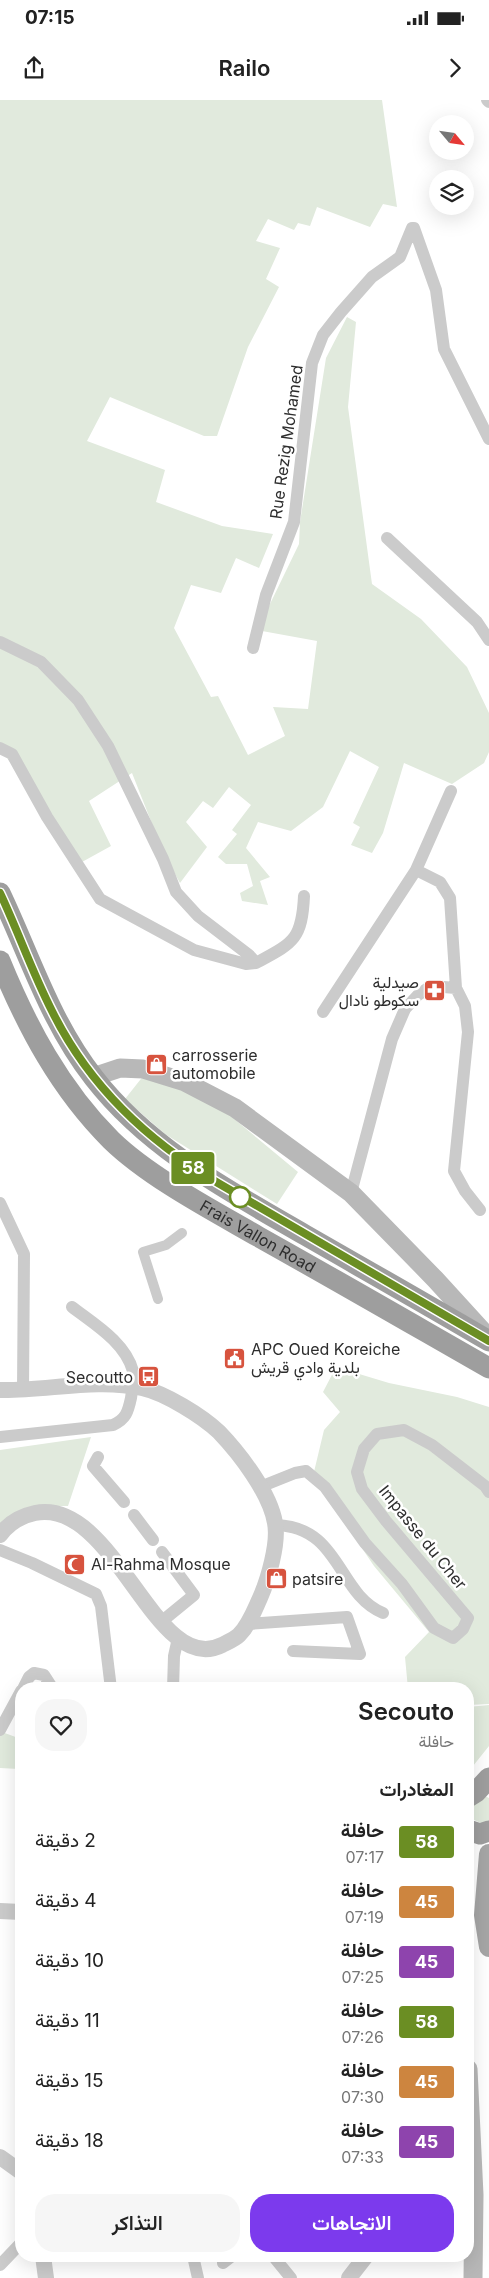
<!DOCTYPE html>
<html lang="ar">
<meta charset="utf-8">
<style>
body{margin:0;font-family:Inter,Vazirmatn,sans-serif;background:#f6f6f6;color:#222;direction:rtl;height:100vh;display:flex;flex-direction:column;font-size:19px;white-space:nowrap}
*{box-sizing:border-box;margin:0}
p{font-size:16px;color:#767676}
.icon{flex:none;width:28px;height:28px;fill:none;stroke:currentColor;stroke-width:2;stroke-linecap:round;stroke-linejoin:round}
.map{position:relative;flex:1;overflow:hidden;direction:ltr}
.side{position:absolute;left:15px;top:1582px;width:459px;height:580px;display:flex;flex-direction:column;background:#fff;border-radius:20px;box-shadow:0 5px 20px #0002;direction:rtl}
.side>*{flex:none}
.badge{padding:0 10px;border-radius:4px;font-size:18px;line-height:32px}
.needle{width:32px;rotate:119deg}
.fabs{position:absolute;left:429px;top:15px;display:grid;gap:10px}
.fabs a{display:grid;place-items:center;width:45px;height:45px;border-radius:50%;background:#fff;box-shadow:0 5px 20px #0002;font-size:25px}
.map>.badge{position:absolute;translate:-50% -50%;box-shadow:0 0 0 2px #fff}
h2{padding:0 20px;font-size:19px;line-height:45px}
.round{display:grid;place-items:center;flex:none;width:52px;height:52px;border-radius:20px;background:#f6f6f6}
.overview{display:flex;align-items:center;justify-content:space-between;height:85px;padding:0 20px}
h1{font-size:24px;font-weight:600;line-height:38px}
.button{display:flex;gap:10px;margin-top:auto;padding:10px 20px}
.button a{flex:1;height:58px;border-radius:20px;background:#7c3aed;color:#fff;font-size:20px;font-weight:600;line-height:58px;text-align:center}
.button a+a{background:#f6f6f6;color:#222}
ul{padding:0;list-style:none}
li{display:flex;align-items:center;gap:15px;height:60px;padding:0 20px}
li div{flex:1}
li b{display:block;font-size:19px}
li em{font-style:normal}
li .badge{min-width:55px;font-weight:700;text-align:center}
.status{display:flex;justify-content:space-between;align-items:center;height:35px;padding:0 25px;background:#fff;direction:ltr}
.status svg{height:14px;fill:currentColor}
header{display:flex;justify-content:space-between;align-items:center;height:65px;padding:0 20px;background:#fff;font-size:22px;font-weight:600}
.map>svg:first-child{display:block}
.green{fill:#e1eadd}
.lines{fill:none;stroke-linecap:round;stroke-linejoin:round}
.pedestrian{stroke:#cbcbcb;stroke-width:10}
.minor{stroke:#cbcbcb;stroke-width:12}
.tertiary{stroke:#cbcbcb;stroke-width:16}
.secondary{stroke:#b8b8b8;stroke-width:19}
.primary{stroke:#a6a6a6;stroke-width:20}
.trunk{stroke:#9e9e9e;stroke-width:21}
.line-casing{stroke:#fff;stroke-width:11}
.line{stroke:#6b8e23;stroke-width:8}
.stop-dot{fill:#fff;stroke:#6b8e23;stroke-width:2.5}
.labels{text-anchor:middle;stroke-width:5;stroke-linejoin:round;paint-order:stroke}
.street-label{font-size:16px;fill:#2e2e2e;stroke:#fff}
.poi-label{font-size:16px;fill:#2e2e2e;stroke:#fff;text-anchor:start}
</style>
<div class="status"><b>07:15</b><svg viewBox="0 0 49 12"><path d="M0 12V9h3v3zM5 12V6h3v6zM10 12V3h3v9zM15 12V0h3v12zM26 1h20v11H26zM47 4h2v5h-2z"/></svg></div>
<header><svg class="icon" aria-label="forward" viewBox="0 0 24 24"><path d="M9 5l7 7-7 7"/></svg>Railo<svg class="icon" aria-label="share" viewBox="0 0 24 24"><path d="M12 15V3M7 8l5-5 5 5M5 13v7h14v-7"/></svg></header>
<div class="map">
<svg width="489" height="2178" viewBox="0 0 489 2178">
<rect width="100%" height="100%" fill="#fff"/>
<path class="green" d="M0,0H382L397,107L383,104L370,127L317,107L310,126L298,123L294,130L268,119L256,141L280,148L266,179L279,187L248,247L217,336H204L110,297L87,341L165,370L156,402L222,426L273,434L259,468L236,458L221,493L191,485L174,528L211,597L218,596L248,655L285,636L273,607L308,609L317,541L262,531L269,506L299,444L300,422L326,258L347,217L356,222L348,307L372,484L421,519L467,567L489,613V652L484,663L452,684L404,663L383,733L372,753L351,745L360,727L353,723L379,667L350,651L323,707L291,731L258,722L246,748L270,777L260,781L268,805L242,801L240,793L253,786L247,764H226L218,757L237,734L232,730L251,705L229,687L213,708L203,701L186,722L207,747L180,783L164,754L132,673L89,701L111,746L82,762L0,648Z
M144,975L180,985L221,1008L298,1072L277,1104L165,1034L125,999Z
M336,1267L389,1283L457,1297L489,1307V1604L468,1605V1589H408L405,1557L429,1532L374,1466L313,1376L324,1330L340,1312L323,1292Z
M91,1337L68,1406H39L0,1426V1350Z
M489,1605V1646L473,1666L468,1647V1607Z
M2,1632L21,1639L19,1669L0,1668V1634Z
M485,1696L489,1698V1723L483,1724L472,1719L470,1706Z"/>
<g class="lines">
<path class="pedestrian" d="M158,1199L143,1152L166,1145L182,1133"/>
<path class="minor" d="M487,0L489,2
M387,438L477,522L489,540
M0,542L41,562L78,600L108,646L163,759L176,792L198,816L249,855L256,863L246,864L194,850L100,799L47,717L12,654L0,648
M253,548L266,495L294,422L312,263L323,235L341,212L372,177L400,157L412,128H414L436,190L444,249L489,339
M416,770L440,782L450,798L456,888
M256,863C293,843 302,840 304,796
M323,912L416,770L451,691
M351,1093L392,939L405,909L418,895L431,886L456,888L465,906L468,932L454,1071L465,1091L480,1110
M0,1103L24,1154L23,1291
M0,1337L113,1325C126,1319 128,1312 131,1298C132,1290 135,1279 133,1271C125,1242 94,1224 72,1207
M98,1357L93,1366L124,1402
M260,1387L295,1373L306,1371L325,1387L365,1443L402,1484L434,1528L453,1538L463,1529L468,1518L386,1421L362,1389L357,1372L364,1349L377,1334L404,1330L432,1345L485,1386L489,1392
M134,1415L153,1440
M276,1425C341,1427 337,1494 383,1513
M0,1450L32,1463L96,1494L101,1506L111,1589
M161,1522L194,1495L162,1452
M248,1524L347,1517L360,1554L293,1551
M23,1589L29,1577L34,1573L44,1575L53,1589
M173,1589L174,1556L178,1538
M0,1630L21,1591
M193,2156L198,2178
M273,2156L291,2178
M223,2163L232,2156
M0,2165L21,2143"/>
<path class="tertiary" d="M0,1290C47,1291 96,1278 142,1288C165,1293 202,1316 219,1332C240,1354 270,1393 275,1423C279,1443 268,1480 260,1498C254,1511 249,1525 239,1535C235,1539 228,1542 222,1545C155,1579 115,1397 35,1413C21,1416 8,1424 0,1435
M0,1811L21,1812
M0,2057L21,2072
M43,2156L46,2178
M349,2178L366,2156"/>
<path class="secondary" d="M93,977L120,968L143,969L185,982L235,1008L351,1093L435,1179L487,1236
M468,1969L474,2095L473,2178"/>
<path class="primary" d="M489,1754L484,1815L489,1847"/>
<g class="trunk">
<path d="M0,793C30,856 50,922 94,978C149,1049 229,1091 305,1135C366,1170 428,1205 489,1241"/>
<path id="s1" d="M0,861C27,927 60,989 111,1040C149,1077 212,1110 259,1137C336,1180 412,1224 489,1268"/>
<path d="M468,1697L476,1692L489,1678"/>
<path d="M468,1730L480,1734L489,1731"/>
</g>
</g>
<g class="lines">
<defs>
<path id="line" d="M0,793C18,831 32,872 52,911C89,986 147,1040 218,1083L489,1241"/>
</defs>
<use href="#line" class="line-casing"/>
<use href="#line" class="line"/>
</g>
<defs>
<symbol id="pharmacy-square" viewBox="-11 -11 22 22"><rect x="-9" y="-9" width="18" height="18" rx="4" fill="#d7533e" stroke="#fff"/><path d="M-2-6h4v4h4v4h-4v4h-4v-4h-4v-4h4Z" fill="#fff"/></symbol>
<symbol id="shop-square" viewBox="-11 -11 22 22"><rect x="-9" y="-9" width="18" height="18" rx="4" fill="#d7533e" stroke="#fff"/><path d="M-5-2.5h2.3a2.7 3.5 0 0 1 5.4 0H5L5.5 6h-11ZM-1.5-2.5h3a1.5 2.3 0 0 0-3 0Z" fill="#fff"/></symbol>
<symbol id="civic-square" viewBox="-11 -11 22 22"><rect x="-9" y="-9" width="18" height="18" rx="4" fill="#d7533e" stroke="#fff"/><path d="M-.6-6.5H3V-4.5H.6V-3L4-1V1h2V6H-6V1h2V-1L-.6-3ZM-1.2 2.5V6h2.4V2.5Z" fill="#fff"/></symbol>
<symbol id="bus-square" viewBox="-11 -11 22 22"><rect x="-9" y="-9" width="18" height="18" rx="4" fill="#d7533e" stroke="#fff"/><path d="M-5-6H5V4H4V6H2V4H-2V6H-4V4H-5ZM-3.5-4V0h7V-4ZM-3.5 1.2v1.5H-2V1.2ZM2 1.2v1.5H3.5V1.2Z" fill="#fff"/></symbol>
<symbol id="mosque-square" viewBox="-11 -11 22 22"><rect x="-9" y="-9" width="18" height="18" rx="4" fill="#d7533e" stroke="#fff"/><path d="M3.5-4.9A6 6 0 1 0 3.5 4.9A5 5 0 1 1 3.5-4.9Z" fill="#fff"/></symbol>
</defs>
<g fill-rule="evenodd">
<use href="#pharmacy-square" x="422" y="878" width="25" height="25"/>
<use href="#shop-square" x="144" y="952" width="25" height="25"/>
<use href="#civic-square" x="222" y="1246" width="25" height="25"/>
<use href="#bus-square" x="136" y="1264" width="25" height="25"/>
<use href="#mosque-square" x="62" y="1452" width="25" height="25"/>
<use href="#shop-square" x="264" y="1466" width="25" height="25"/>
</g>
<circle class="stop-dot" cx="240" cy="1097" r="10"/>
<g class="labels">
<g class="street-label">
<text transform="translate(286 342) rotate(-82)" y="6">Rue Rezig Mohamed</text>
<text dy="6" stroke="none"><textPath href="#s1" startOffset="388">Frais Vallon Road</textPath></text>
<text transform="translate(423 1437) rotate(51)" y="6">Impasse du Cher</text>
</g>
<g class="poi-label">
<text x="419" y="888" text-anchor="end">صيدلية<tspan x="419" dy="18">سكوطو نادال</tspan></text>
<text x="172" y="961">carrosserie<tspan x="172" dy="18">automobile</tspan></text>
<text x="251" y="1255">APC Oued Koreiche<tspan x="251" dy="18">بلدية وادي قريش</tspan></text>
<text x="133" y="1283" text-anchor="end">Secoutto</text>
<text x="91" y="1470">Al-Rahma Mosque</text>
<text x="292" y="1485">patsire</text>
</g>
</g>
</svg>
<div class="fabs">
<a><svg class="needle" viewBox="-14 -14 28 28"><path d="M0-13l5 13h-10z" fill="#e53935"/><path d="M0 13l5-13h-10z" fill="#767676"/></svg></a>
<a><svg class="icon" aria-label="layers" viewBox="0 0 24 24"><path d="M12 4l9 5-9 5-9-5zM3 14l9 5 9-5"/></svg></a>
</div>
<b class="badge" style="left:193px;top:1068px;background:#6b8e23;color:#fff">58</b>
<section class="side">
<div class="overview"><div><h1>Secouto</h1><p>حافلة</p></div><a class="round"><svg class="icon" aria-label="heart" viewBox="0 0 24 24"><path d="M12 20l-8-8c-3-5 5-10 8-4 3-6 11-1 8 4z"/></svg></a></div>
<h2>المغادرات</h2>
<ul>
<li><span class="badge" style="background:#6b8e23;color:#fff">58</span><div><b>حافلة</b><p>07:17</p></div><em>2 دقيقة</em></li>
<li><span class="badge" style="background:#cd853f;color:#fff">45</span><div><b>حافلة</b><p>07:19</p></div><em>4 دقيقة</em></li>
<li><span class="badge" style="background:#8e44ad;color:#fff">45</span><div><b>حافلة</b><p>07:25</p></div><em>10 دقيقة</em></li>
<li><span class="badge" style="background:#6b8e23;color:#fff">58</span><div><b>حافلة</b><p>07:26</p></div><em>11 دقيقة</em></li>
<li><span class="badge" style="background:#cd853f;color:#fff">45</span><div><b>حافلة</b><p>07:30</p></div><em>15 دقيقة</em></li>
<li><span class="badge" style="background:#8e44ad;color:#fff">45</span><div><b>حافلة</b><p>07:33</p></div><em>18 دقيقة</em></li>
</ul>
<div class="button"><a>الاتجاهات</a><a>التذاكر</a></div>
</section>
</div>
